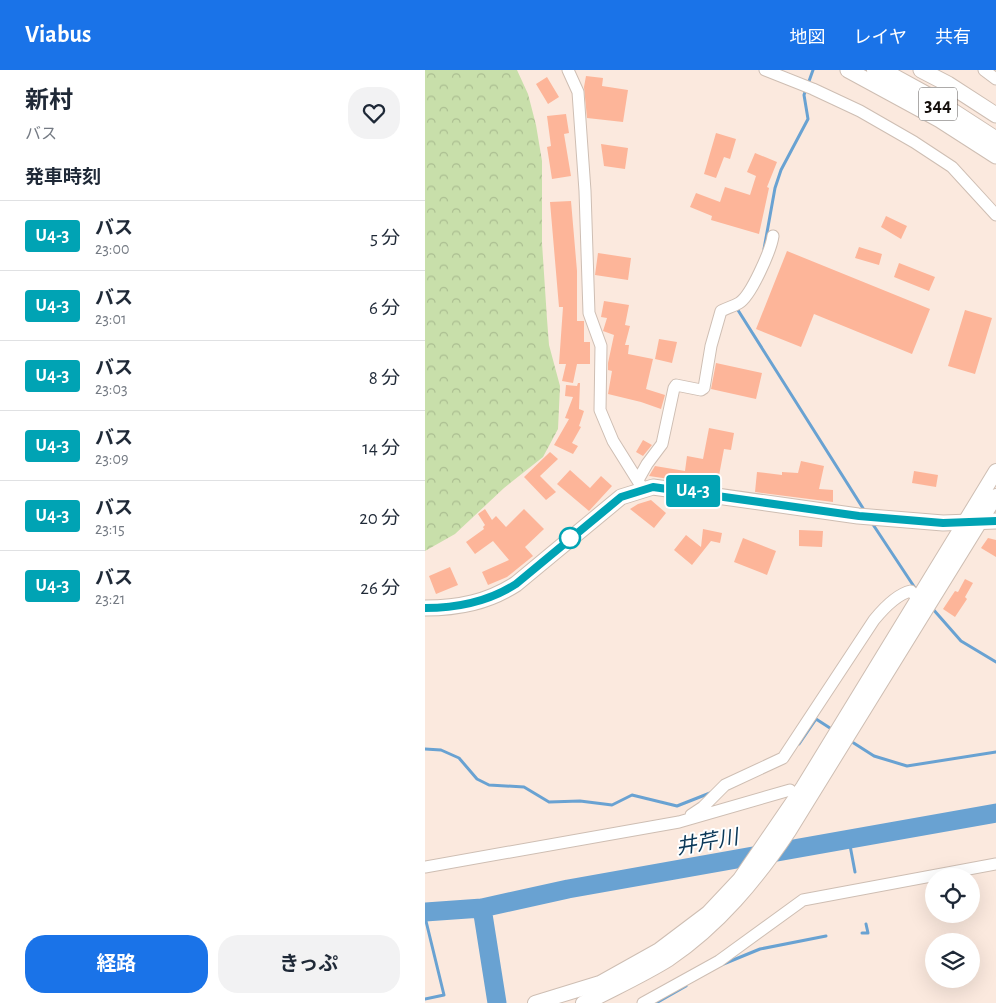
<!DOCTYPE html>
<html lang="ja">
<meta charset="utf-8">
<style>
body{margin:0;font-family:"Alegreya Sans","Noto Sans JP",sans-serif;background:#f2f2f3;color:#1f2937;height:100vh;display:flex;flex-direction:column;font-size:19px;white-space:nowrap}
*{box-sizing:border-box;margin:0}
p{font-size:16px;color:#747a83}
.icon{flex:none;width:28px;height:28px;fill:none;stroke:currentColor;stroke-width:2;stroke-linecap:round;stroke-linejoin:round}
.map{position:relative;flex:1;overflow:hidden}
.drawer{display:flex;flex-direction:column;background:#fff;width:425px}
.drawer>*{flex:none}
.badge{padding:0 10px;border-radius:4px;font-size:18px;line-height:32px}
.tools{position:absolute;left:500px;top:798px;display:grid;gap:10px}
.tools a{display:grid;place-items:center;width:55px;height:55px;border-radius:50%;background:#fff;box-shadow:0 5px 20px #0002;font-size:25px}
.map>.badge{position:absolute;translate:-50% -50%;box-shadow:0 0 0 2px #fff}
h2{padding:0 25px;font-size:19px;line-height:45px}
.round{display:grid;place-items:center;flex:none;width:52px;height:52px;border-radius:20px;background:#f2f2f3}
.overview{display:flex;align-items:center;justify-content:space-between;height:85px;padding:0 25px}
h1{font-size:24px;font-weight:700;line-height:38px}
.action{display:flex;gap:10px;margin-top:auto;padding:10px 25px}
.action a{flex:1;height:58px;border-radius:20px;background:#1a73e8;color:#fff;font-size:20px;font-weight:700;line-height:58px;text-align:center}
.action a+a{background:#f2f2f3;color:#1f2937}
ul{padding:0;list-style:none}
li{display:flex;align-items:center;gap:15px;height:70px;padding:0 25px;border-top:1px solid #e0e1e3}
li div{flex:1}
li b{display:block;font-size:19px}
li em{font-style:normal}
li .badge{min-width:55px;font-weight:700;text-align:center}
header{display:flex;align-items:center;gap:30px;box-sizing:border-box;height:70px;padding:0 25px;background:#1a73e8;color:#fff}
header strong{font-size:24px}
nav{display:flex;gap:28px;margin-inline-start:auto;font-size:18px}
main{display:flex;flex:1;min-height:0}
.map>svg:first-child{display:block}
.forest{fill:url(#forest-crowns)}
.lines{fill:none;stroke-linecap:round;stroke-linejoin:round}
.stream{stroke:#69a2d2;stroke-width:3}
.river{stroke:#69a2d2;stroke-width:19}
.building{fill:#fdb599}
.minor-casing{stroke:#cebeb3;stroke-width:13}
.tertiary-casing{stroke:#cebeb3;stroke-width:16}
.secondary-casing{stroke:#cebeb3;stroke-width:17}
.motorway-casing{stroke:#cebeb3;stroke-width:22}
.minor{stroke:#fff;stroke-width:11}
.tertiary{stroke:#fff;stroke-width:14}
.secondary{stroke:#fff;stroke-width:15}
.motorway{stroke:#fff;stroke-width:20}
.line-casing{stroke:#fff;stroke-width:11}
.line{stroke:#00a3b4;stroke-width:8}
.stop-dot{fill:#fff;stroke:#00a3b4;stroke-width:2.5}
.labels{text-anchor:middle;stroke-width:4;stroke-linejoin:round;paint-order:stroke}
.shield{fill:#fff;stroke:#5b5755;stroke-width:1}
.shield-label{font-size:19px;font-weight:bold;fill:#150f0c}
.water-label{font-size:21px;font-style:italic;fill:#0b3858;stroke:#fff}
</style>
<header>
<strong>Viabus</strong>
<nav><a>地図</a><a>レイヤ</a><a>共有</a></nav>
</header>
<main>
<section class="drawer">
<div class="overview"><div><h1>新村</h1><p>バス</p></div><a class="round"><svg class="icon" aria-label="heart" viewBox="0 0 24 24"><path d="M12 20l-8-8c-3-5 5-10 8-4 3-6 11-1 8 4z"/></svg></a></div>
<h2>発車時刻</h2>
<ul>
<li><span class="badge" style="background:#00a3b4;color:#fff">U4-3</span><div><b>バス</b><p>23:00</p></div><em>5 分</em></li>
<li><span class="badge" style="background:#00a3b4;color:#fff">U4-3</span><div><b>バス</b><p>23:01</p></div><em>6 分</em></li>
<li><span class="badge" style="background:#00a3b4;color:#fff">U4-3</span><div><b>バス</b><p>23:03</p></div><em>8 分</em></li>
<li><span class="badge" style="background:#00a3b4;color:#fff">U4-3</span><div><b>バス</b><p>23:09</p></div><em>14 分</em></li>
<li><span class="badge" style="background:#00a3b4;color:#fff">U4-3</span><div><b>バス</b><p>23:15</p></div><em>20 分</em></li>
<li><span class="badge" style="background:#00a3b4;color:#fff">U4-3</span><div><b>バス</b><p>23:21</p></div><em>26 分</em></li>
</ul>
<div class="action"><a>経路</a><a>きっぷ</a></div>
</section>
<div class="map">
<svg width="571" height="933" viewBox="0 0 571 933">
<defs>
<pattern id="forest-crowns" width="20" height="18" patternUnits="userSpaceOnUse" patternTransform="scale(1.25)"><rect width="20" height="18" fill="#c8dfaa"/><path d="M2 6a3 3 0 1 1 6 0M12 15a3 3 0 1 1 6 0" fill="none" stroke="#abbe91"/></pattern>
</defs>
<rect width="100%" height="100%" fill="#fbe9de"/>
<path class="forest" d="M0,0H92L103,24L111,55L117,91V173L122,249L124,275L135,316L133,359L118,387L79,418L30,464L0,481Z"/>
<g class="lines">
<path class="stream" d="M383,14L388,0
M339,179L350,118L356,100L383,49L379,25L381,19
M311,237L441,443
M447,453L490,518
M507,538L536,571L571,592
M424,670L449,686L482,696L571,682
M374,674L391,649L408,660
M0,679L16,680L34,688L52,709L64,715L99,717L124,732L155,731L187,735L207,725L252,736L285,723
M424,770L430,802
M0,847L19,925L0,929
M437,863H443L441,854
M296,895L335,879L401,866
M231,933L261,916"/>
<path class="river" d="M57,838L72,933
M0,842L57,838L143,819L571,743"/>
</g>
<path class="building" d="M161,6L178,8L177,16L203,20L198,52L162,48L159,17Z
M122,7L134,27L123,34L111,14Z
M141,44L144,63L139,64L146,106L127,109L122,77L126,76L122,46Z
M291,63L311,69L305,89L299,87L291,108L279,104Z
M176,74L203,78L200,99L179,96Z
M330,83L352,92L342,117L344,118L334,164L286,150L287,146L265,137L271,123L295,132L300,117L325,125L331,106L322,102Z
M146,131L152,201V251H159V272H165V294H152L148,313L137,311L141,294H134L138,237H134L125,132Z
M461,146L482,156L476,169L456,157Z
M434,177L457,184L454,195L430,188Z
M362,181L505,239L487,284L389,244L376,277L331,259Z
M173,183L206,188L203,210L170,205Z
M474,193L510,207L504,221L469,207Z
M179,231L204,235L200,255L205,256L200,275H204L203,284L228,289L221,319L240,325L236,339L216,332L183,324L187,301L183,300V293L189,265L178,261L182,248L176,247Z
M540,240L567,248L550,304L523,296Z
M234,269L252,272L247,293L230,289Z
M291,293L337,303L331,329L286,319Z
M153,313H155L154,339L159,341L154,356L156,357L147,373L153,376L148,384L129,375L144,349L140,348L148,327L140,326L141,315L152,316Z
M284,358L309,363L306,380L299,379L292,416L224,406L230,396L260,401L262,386L278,389Z
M218,370L227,375L218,386L211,382Z
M125,382L133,389L115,406L131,422L121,430L99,407Z
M376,391L399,396L394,419L408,420V432L330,422L332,402L357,405V402L373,403Z
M145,400L165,418L176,406L187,416L164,441L132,414Z
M489,401L513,405L511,417L487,413Z
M226,430L241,443L229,458L205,439L213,434Z
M60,439L67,450L71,446L81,457L99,439L119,459L100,477L108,486L82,507L63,515L57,502L84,490L68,471L50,484L41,472L59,459L58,457L60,455L53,444Z
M278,459L297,463L295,473L286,471L267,495L249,480L261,465L276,477Z
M374,460L398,461L397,477L374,476Z
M318,468L351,481L342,505L309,492Z
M563,468L571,470V487L556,478Z
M25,497L33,515L11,524L4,506Z
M540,509L548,513L540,527L542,529L530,547L518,539L530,521L533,522Z"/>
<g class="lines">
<defs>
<path id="minor" d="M143,0L153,22L160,121L164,243L176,276L175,340L188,371L218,419
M340,0L388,19L435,41L489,72L527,97L571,145
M559,0L571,9
M213,410L222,394L237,374L249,318L251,315L276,320L279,318L286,276L296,241C302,238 309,236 314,233C326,226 346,180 348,166
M266,745L278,737L300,715L358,688L449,550C458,539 472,524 486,521L497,534
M0,797L254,752L365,720
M218,933L294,891L378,830L571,794"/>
<path id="tertiary" d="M110,933L175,913L234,880L283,843L315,809L378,717L571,401
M158,933L169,929C194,916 220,904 244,889C294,855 331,810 364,761L571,426"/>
<path id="secondary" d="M423,0L515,50L571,86
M496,0L523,14L571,45
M0,538C34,538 63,532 91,514L196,427L228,417L433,446L518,453L571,451"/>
<path id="motorway" d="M452,0L503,28L571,72"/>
</defs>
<use href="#minor" class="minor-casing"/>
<use href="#tertiary" class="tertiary-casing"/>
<use href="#secondary" class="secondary-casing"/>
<use href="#motorway" class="motorway-casing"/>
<use href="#minor" class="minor"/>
<use href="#tertiary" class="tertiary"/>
<use href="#secondary" class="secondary"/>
<use href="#motorway" class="motorway"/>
</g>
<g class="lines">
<defs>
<path id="line" d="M0,538C33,538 63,532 91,514L196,427L228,417L434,446L518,453L571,451"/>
</defs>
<use href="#line" class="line-casing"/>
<use href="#line" class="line"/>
</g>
<circle class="stop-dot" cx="145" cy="468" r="10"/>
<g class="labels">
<rect class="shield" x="494" y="17.5" width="38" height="33" rx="4"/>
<g class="shield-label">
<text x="513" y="41">344</text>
</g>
<g class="water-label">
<text transform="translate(282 772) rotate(-10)" y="7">井芹川</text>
</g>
</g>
</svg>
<div class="tools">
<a><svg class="icon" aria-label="locate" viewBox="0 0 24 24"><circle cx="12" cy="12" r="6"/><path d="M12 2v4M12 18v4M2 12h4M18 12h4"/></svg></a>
<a><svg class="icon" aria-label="layers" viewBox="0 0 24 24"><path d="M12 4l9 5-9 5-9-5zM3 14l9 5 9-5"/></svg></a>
</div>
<b class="badge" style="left:268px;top:421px;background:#00a3b4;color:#fff">U4-3</b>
</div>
</main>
